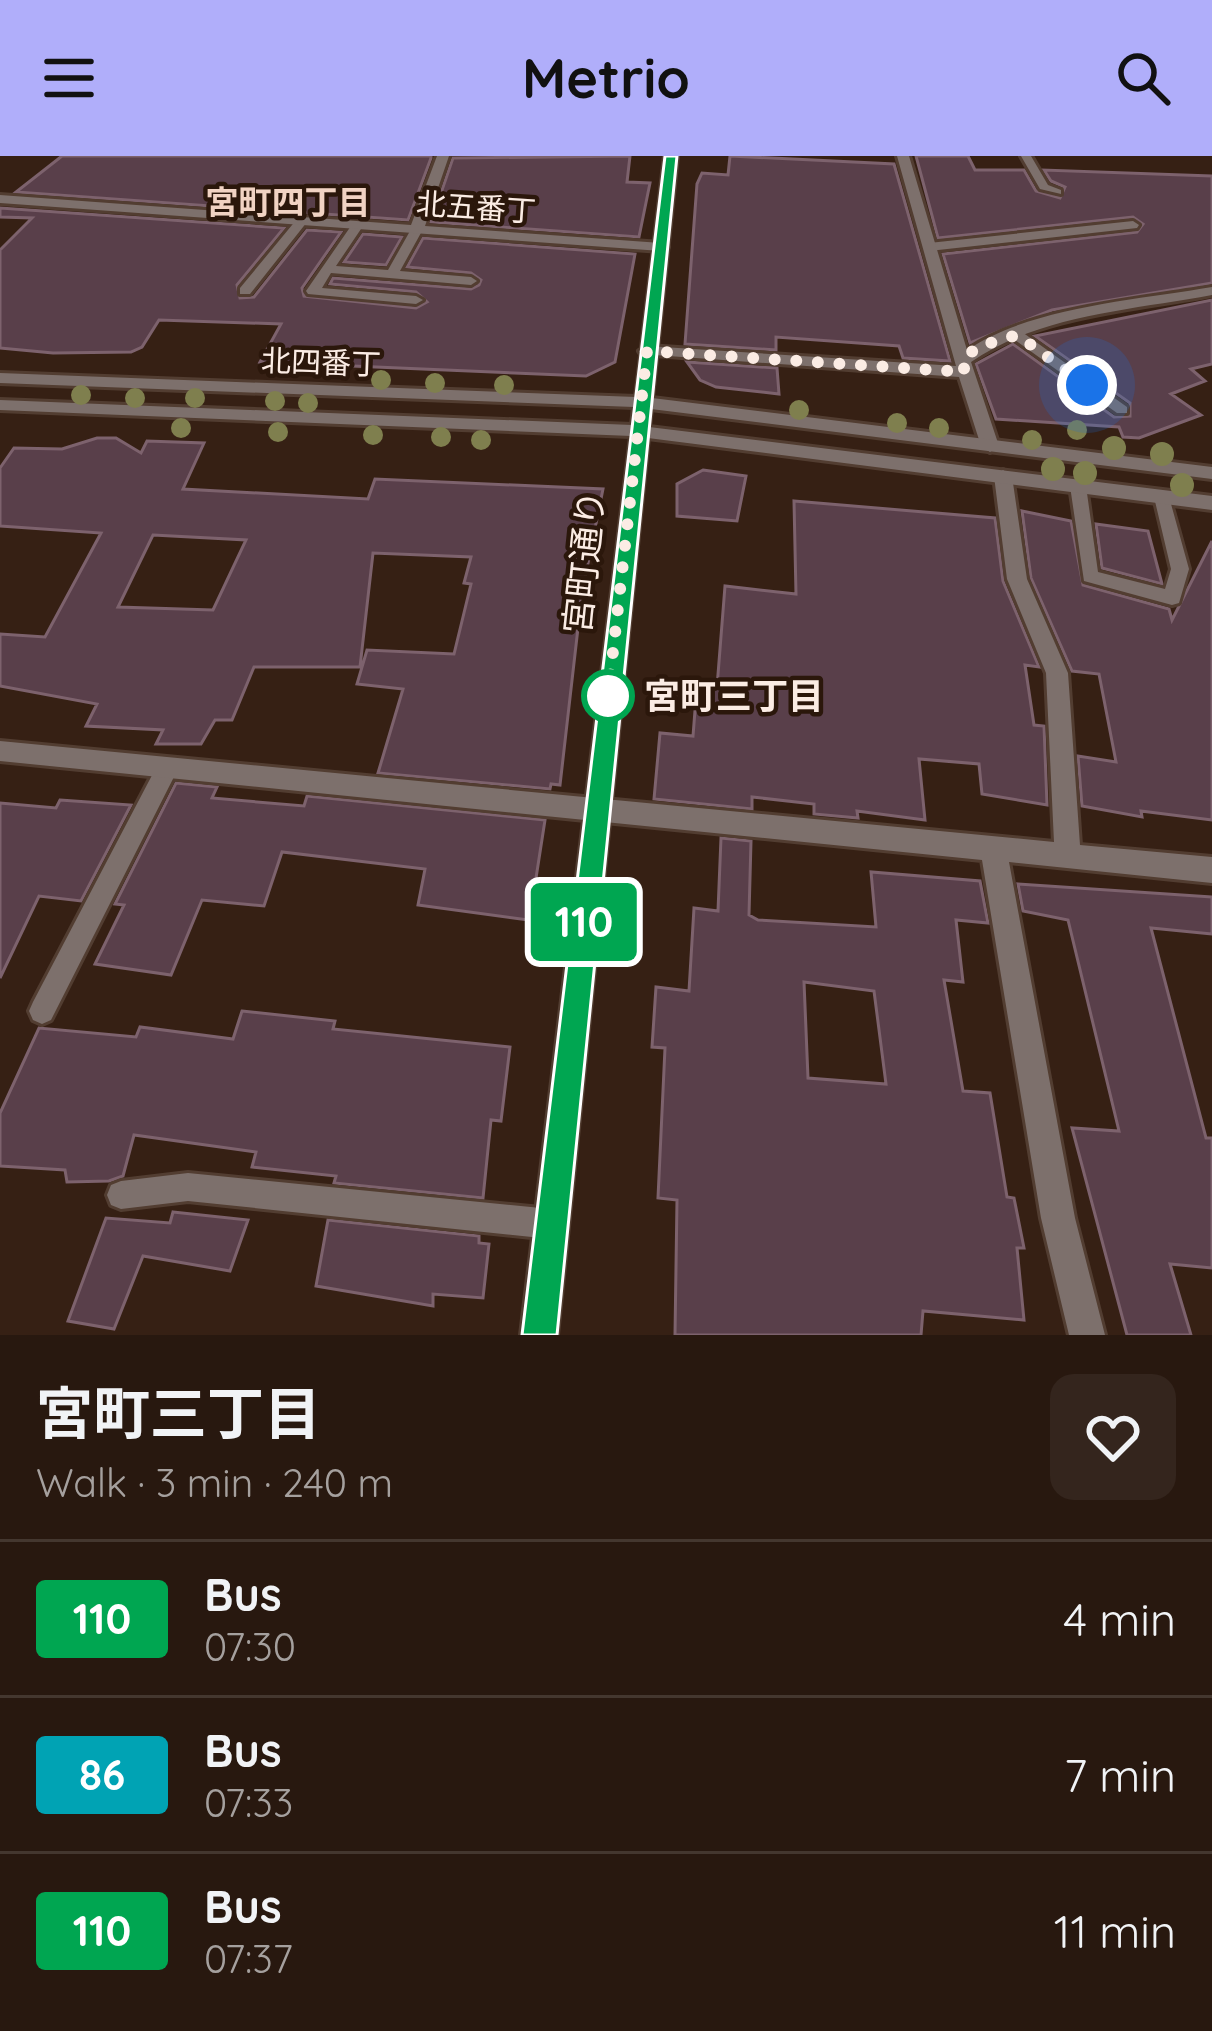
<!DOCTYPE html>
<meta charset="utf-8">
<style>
body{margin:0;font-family:Quicksand,"Noto Sans JP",sans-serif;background:#34251d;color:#f1f3f6;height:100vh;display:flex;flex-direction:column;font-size:45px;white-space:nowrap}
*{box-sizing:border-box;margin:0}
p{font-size:39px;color:#a5a09e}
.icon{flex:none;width:66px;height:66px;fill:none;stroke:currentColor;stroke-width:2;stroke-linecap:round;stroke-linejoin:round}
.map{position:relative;height:1179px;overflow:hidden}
.side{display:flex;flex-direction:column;background:#28180f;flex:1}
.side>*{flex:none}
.badge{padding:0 24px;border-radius:9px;font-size:42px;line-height:78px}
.you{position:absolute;width:60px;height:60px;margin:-30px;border:9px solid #fff;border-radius:50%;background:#1a73e8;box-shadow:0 0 0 18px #1a73e833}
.map>.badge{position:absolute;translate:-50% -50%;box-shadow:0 0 0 6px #fff}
.round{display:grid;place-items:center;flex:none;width:126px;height:126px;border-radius:24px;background:#34251d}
.head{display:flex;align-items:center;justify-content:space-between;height:204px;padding:0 36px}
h1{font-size:57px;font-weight:700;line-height:90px}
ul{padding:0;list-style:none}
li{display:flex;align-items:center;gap:36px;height:156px;padding:0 36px;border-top:3px solid #44372f}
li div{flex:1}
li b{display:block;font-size:45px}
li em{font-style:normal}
li .badge{min-width:132px;font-weight:700;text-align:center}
header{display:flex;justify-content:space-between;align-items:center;height:156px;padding:0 36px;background:#b0aefa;color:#111;font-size:54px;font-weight:700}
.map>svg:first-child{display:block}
.building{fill:#593f4a;stroke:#7d626d;stroke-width:3;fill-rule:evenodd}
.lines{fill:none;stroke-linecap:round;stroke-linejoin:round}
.service-casing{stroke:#523d31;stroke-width:6}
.minor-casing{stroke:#523d31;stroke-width:6}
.tertiary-casing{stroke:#523d31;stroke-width:6}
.service{fill:#7d706c;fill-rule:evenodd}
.minor{fill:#7d706c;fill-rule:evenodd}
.tertiary{fill:#7d706c;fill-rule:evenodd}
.tree{fill:#7f7f4e}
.line{fill:#00a651;stroke:#fff;stroke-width:3}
.walk{stroke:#fbece4;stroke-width:12;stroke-dasharray:0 21.6}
.stop-dot{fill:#fff;stroke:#00a651;stroke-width:6}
.labels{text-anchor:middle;stroke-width:9;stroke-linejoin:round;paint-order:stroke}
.far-street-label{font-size:30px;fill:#fbece4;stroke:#2b170b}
.far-neighbourhood-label{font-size:33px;font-weight:bold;fill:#f1d3c3;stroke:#2b170b}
.street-label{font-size:36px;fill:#fbece4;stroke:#2b170b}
.stop-label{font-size:36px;font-weight:bold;fill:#fbece4;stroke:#2b170b;text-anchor:start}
</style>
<header><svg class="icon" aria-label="menu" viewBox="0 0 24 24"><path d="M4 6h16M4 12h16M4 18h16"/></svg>Metrio<svg class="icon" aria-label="search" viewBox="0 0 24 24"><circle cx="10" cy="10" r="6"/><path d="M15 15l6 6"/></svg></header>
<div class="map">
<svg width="1212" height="1179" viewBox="0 0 1212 1179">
<rect width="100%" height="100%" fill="#362014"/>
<path class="building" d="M62,0H431V2L408,64L16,36Z
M630,0L627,26L650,27L639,81L431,66L453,2Z
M730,0L894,8L950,205L903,202L899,190L776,181V194L685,188L697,28L702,17L728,19Z
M916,0H968L975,14H1024L1036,35L1060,42L1065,31L1051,25L1044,14L1212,20V127L1052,154L970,187L943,98L1137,76L1143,68L1133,61L938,82Z
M0,52L284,72L237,129L240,142L254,141L307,74L341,76L302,132L304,140L416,152L427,146L416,136L330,128L333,122L471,133L479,129L481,124L471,117L407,111L423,82L635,98L615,206L586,220L260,206L281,168L159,164L142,191L131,196L53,197L0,192V94L32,62L0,61Z
M363,78L402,81L386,109L344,106Z
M1212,144V208L1191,213L1205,225L1171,238L1201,259L1139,282L1123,281L1119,271L996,263L976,208L1013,188L1114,261L1130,260V247L1035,180Z
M687,206L777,212L779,238L716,231L700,224Z
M97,282H116L141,297L147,285L204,287L183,333L368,343L375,323L603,333L582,437L560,629L551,628L550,633L378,617L403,533L357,528L367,494L454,498L471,428L464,427L471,401L373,397L360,511H254L232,564H215L201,588H156L163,574L86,570L97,548L0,530V478L45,481L101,377L0,370V312L14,292L62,293ZM153,379L246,384L213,454L118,451Z
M703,314L746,320L737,365L677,360V328Z
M794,345L995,362L1003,425L1039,511L1025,509L1034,569L1044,570L1047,649L982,638L979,608L919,603L925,664L857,655L858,662L814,658V648L752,641V653L654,643L660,577L693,580L697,529L717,531L725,430L796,438Z
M1022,355L1071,365L1083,429L1169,453L1172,464L1212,385V664L1141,655L1142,661L1082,650L1078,600L1116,606L1099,518L1072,515L1031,422Z
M1096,368L1148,375L1162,428L1102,412Z
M176,627L217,631L212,642L304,650L307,640L545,664L534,735L540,736L536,765L418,749L425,713L282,696L264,750L202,744L171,819L95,808L124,749L115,748Z
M60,644L131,649L81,745L39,740L0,822V647L56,652Z
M721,682L751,685L749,759L758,764L876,771L871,716L980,725L988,767L956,764L963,826L944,824L963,935L990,937L1007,1041L1014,1042L1024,1092H1017L1024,1164L923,1155L921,1179H675L677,1044L658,1042L665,892L652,891L656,831L689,835L694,752L718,755ZM804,826L874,835L886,928L808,922Z
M1018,728L1212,741V778L1151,772L1206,982H1212V1112L1170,1108L1191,1179H1127L1072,972L1119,975L1068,764L1023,755Z
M242,855L335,865L333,873L510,891L501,965L491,964L483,1042L334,1027L336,1020L252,1011L256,996L134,979L123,1020L109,1025L67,1026L65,1014L0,1010V957L39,872L136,881L140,871L233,883Z
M173,1056L248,1064L230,1115L143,1100L114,1173L68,1165L106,1062L170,1067Z
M328,1064L479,1080V1087L489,1088L483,1142L433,1138V1150L316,1130Z"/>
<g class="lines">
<defs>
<path id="service" d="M1021,0H1031L1048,29L1061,34V38L1040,33Z
M297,63L307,66L250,138H240V132Z
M1133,65L1139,69L1137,72L929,95L923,91L929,87Z
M357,66L363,70L336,110L388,114L410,75L416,71L422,75L400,115L471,121L477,125L471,129L331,117L322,132L416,140L423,144L416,148L308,138L306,135L353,67Z
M1012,176H1022L1127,251V257H1117L1012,182Z
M1078,324L1086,330L1098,416L1165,433L1171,413L1154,341L1162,335L1168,337L1189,413L1179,447L1172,449L1084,425L1070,330Z
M168,602L176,604L179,611L51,864L42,868L33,864L29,855L33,846L160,604Z
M188,1017L551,1053L561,1058L566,1068L561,1078L551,1083L188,1045L121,1053L111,1049L107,1039L111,1029L121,1025Z"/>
<path id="minor" d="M437,0H449L425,70L661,87L668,91L661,95L0,47V39L411,69Z
M897,0H909L967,194C1031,151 1137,144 1212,131V139C1132,154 1039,159 971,206L999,290L990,296L981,290L959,221L641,198L639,195L647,190L956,210Z
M1003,314L1012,320L1027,423L1068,517L1080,689L1212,701V727L1009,706L1075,1062L1105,1179H1069L1041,1062L982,704L0,605V585L1054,686L1046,517L1007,423L994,320Z"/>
<path id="tertiary" d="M665,0H677L652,242L1212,311V323L651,253L649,271L1212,340V354L648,282L557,1179H521L631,280L0,254V244L632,269L634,251L0,227V217L636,241Z"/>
</defs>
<use href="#service" class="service-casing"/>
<use href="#minor" class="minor-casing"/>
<use href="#tertiary" class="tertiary-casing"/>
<use href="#service" class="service"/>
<use href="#minor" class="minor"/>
<use href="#tertiary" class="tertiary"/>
</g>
<g class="tree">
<circle cx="381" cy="224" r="10"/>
<circle cx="435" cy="227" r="10"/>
<circle cx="504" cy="229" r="10"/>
<circle cx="81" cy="239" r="10"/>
<circle cx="135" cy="242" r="10"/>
<circle cx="195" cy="242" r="10"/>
<circle cx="275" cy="245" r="10"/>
<circle cx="308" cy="247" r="10"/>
<circle cx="799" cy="254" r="10"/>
<circle cx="897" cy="267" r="10"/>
<circle cx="181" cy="272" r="10"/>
<circle cx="939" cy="272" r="10"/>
<circle cx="1077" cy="274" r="10"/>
<circle cx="278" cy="276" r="10"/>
<circle cx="373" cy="279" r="10"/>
<circle cx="441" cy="281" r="10"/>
<circle cx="481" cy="284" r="10"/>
<circle cx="1032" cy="284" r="10"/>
<circle cx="1114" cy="292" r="12"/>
<circle cx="1162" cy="298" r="12"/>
<circle cx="1053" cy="313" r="12"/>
<circle cx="1085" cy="317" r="12"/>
<circle cx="1182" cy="329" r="12"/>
</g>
<path class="line" d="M665,0H677L557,1179H522Z"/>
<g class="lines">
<path class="walk" d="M608,540L647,195L965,216L962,205L977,191L1017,179L1087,229"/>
</g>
<circle class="stop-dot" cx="608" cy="540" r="24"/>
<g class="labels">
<g class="far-street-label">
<text transform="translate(476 52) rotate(4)" y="10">北五番丁</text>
<text transform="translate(321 207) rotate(2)" y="10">北四番丁</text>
</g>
<g class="far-neighbourhood-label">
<text x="288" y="58">宮町四丁目</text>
</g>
<g class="street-label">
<text transform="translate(584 406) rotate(-84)" y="13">宮町通り</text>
</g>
<g class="stop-label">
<text x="644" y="553">宮町三丁目</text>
</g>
</g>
</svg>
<div class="you" style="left:1087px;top:229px"></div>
<b class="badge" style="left:584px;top:766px;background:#00a651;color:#fff">110</b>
</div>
<section class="side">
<div class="head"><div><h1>宮町三丁目</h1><p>Walk · 3 min · 240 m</p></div><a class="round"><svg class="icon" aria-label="heart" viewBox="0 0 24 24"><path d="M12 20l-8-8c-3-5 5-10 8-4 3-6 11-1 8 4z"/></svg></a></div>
<ul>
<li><span class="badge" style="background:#00a651;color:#fff">110</span><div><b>Bus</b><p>07:30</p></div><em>4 min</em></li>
<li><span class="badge" style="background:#00a3b4;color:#fff">86</span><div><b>Bus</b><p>07:33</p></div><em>7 min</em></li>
<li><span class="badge" style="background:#00a651;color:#fff">110</span><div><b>Bus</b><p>07:37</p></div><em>11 min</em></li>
</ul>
</section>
